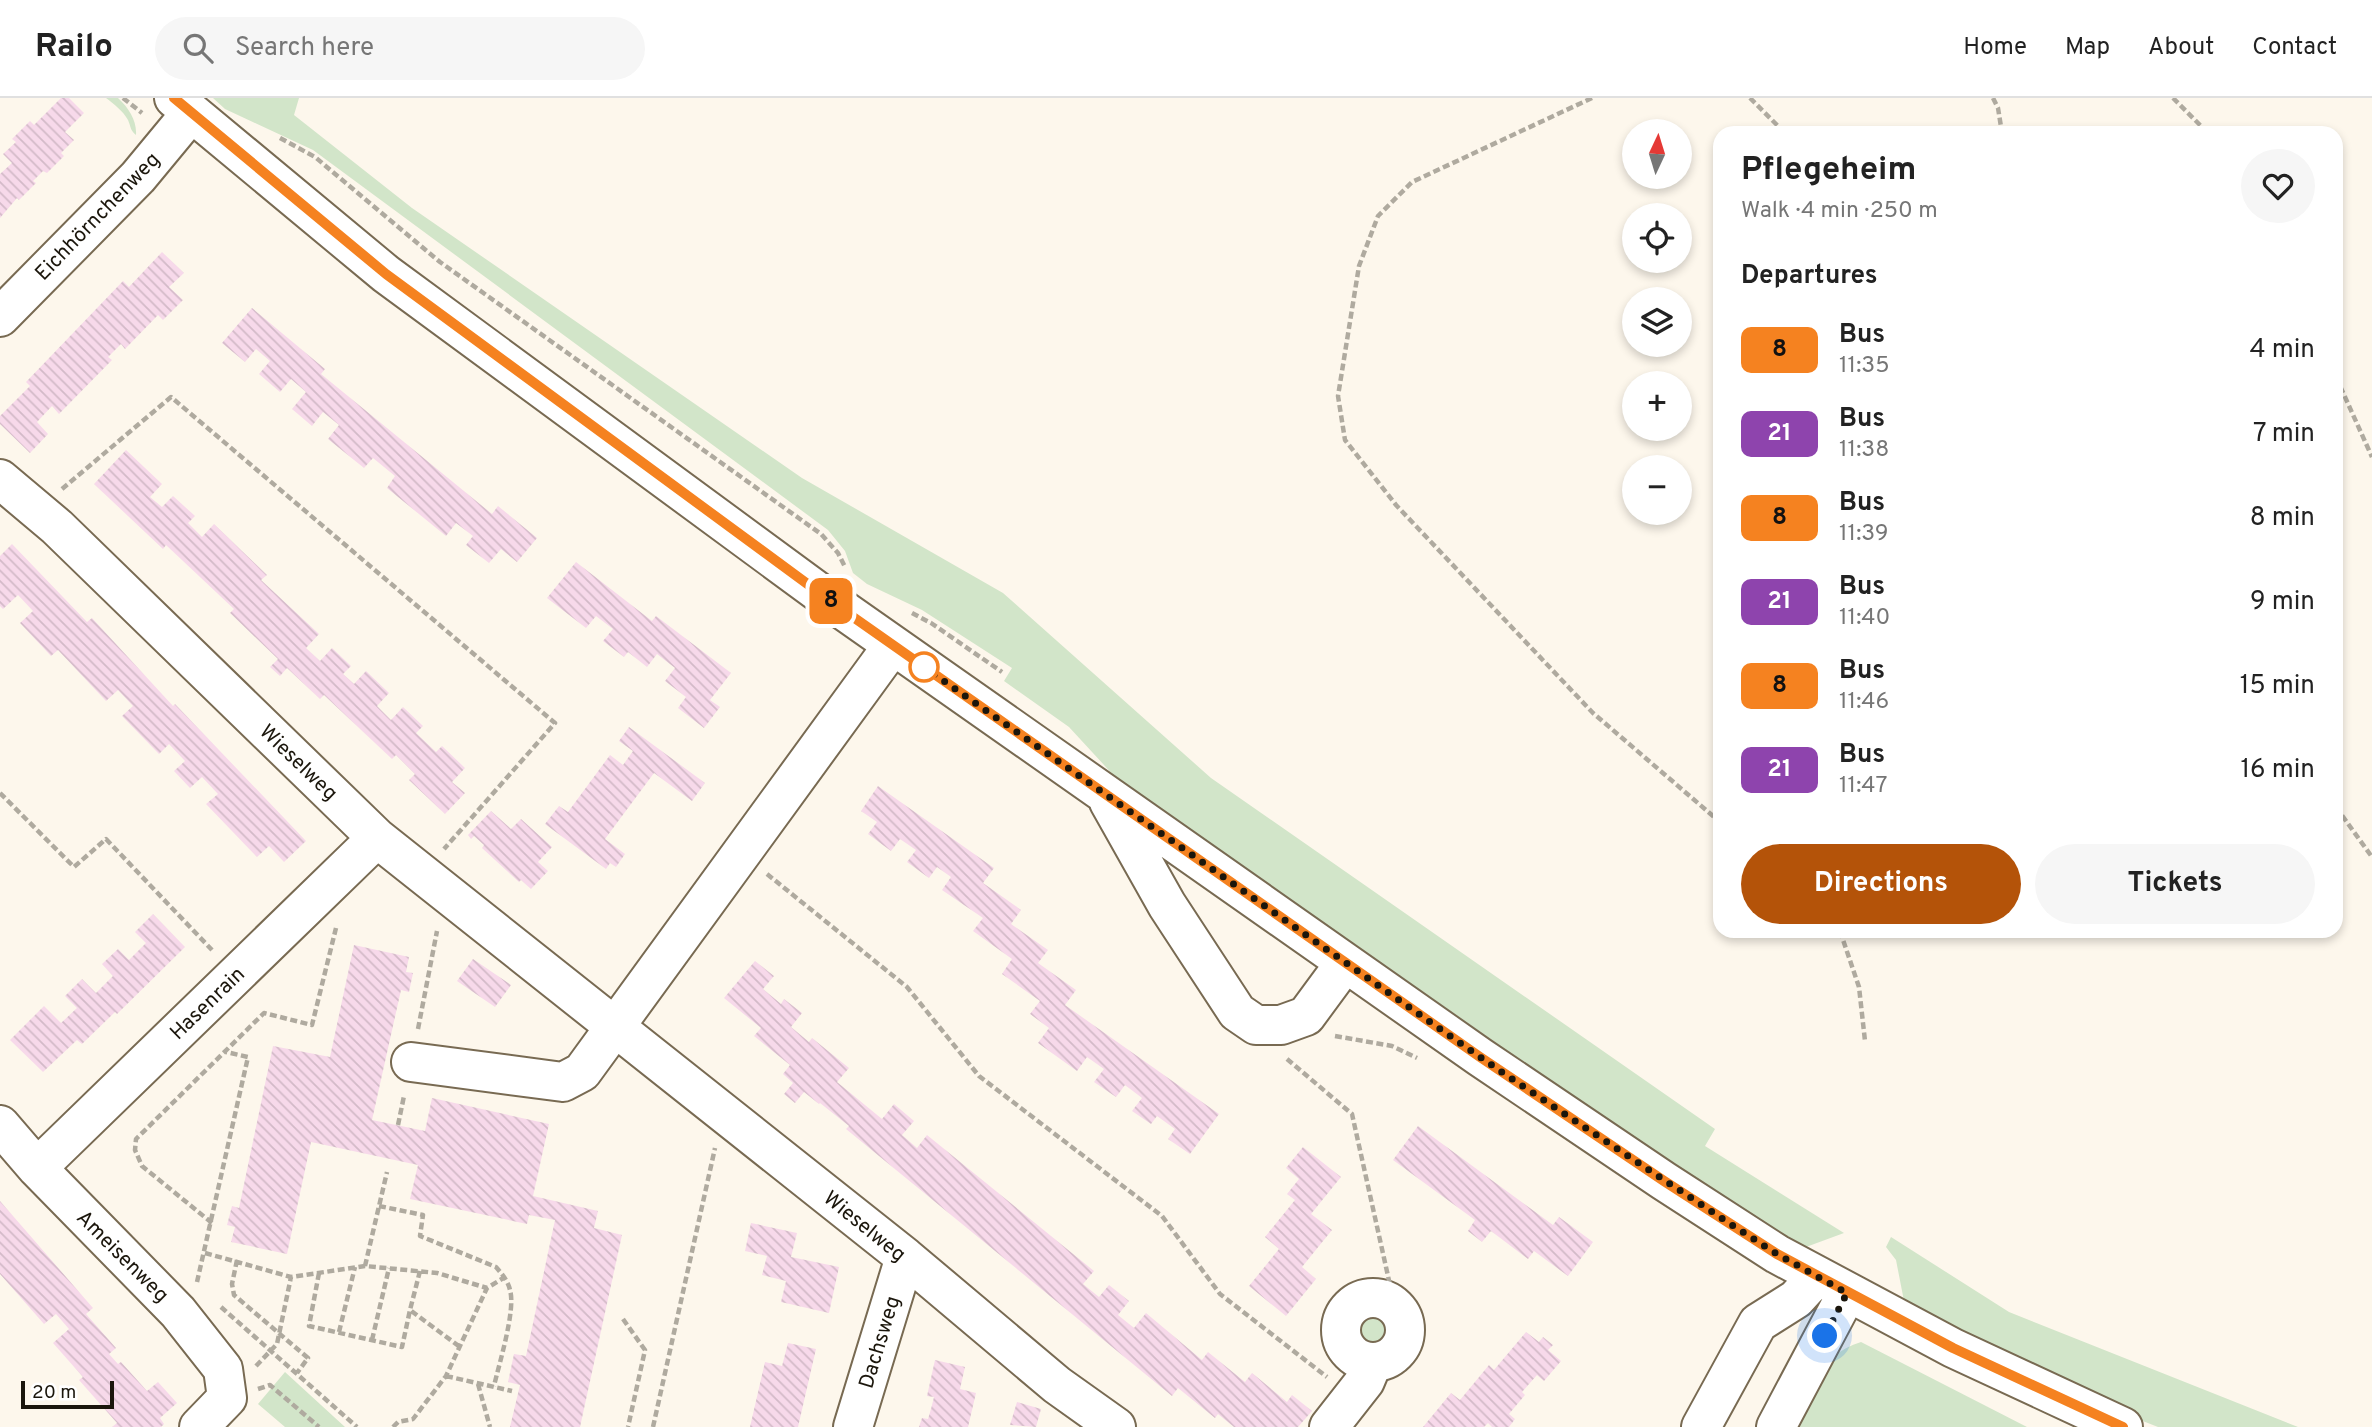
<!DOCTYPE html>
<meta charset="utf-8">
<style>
body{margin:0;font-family:Overpass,sans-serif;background:#f6f6f6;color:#222;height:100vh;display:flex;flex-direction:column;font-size:26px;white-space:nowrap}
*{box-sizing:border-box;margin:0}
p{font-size:23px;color:#767676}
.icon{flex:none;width:38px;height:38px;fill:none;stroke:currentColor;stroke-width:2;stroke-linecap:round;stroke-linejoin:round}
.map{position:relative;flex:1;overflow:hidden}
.panel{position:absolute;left:1713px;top:28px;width:630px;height:812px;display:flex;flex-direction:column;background:#fff;border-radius:21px;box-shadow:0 4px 10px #0003}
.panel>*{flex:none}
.badge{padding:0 14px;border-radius:10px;font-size:24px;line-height:46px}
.needle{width:46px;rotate:4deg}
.tools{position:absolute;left:1622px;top:21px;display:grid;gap:14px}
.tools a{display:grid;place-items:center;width:70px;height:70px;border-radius:50%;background:#fff;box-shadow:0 4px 10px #0003;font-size:35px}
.scale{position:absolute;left:21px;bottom:18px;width:93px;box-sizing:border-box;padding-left:7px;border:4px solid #1b160c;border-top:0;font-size:19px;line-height:24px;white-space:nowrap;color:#1b160c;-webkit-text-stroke:5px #fff;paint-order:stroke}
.you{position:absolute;width:35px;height:35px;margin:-18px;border:5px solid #fff;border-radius:50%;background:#1a73e8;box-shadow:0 0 0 10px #1a73e833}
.map>.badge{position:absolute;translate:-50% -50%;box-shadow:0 0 0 4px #fff}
h2{padding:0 28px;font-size:26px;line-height:63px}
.round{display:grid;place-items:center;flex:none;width:74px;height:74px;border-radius:37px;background:#f6f6f6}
.headline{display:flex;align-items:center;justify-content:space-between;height:119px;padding:0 28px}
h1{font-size:33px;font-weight:700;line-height:52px}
.cta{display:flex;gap:14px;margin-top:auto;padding:14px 28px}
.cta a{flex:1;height:80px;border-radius:42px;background:#b45309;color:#fff;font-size:28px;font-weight:700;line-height:80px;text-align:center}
.cta a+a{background:#f6f6f6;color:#222}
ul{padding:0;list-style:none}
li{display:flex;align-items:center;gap:21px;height:84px;padding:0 28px}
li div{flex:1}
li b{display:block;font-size:26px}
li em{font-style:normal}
li .badge{min-width:77px;font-weight:700;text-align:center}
header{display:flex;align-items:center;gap:42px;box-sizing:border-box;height:98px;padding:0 35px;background:#fff;border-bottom:2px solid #e0e0e0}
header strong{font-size:33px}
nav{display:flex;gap:38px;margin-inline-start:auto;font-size:24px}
.search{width:490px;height:63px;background:#f6f6f6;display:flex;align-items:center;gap:18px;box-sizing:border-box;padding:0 24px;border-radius:38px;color:#767676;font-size:26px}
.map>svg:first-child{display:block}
.grass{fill:#d2e5c9}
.building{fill:url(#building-back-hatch)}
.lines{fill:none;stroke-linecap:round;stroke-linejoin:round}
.minor-casing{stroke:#786a52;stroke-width:42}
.path{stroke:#afaa9f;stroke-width:4.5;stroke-dasharray:7 3.5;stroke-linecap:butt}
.minor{stroke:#fff;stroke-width:38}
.line-casing{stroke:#fff;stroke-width:16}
.line{stroke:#f58220;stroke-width:10}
.walk{stroke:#1b160c;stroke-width:7;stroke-dasharray:0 12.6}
.stop-dot{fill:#fff;stroke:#f58220;stroke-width:3.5}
.labels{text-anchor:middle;stroke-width:5;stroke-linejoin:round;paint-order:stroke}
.street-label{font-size:21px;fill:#1b160c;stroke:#fff}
</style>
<header>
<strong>Railo</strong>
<div class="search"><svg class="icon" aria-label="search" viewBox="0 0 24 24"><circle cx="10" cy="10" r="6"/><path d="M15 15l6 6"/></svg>Search here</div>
<nav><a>Home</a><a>Map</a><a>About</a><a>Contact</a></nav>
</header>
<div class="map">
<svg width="2372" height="1329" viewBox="0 0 2372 1329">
<defs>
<pattern id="building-back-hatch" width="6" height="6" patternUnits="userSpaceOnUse" patternTransform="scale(1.75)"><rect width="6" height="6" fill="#f7d9ea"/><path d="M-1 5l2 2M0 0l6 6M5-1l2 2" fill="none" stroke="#d3bac8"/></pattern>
</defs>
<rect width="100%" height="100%" fill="#fdf7ec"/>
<path class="grass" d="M106,0H118C129,10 137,23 136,37C130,32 131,29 128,22C123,13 114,6 106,0Z
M213,0H299L294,17L412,110L802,380L1003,495L1211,680L1715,1031L1705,1048L1844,1135L1806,1149L1773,1138L1116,680L1069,629L1004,583L1012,570L922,512L867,486L853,475L845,453L828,432L313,52L225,11Z
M1891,1139L2009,1214L2298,1329H2158L2092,1303L1904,1203L1896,1162L1886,1149Z
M1351 1231a22 22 0 1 1 44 0a22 22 0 1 1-44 0Z
M1861,1244L2027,1329H1790C1809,1291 1818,1258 1861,1244Z
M285,1274L345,1329H285L258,1306Z"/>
<path class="building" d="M61,0H69L84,15L65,34L74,42L61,55L64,58L47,75L43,73L33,83L36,85L19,102L17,100L0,120V76L12,65L3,56L16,44L12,41L30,23L34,27Z
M162,154L184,175L169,189L183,202L163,222L158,217L125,251L121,246L108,259L112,262L59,316L52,308L37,324L48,336L30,355L0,326V318L30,288L26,284L123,183L129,189Z
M252,210L325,271L321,276L492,416L498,408L537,440L517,464L501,451L489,465L466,447L473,438L456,425L446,438L387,390L395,378L373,360L364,370L328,341L339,327L323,314L312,328L292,311L306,294L291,281L280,294L259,276L270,263L256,251L245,264L222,245Z
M126,352L162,386L150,399L162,409L173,398L195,418L188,425L202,439L214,426L267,477L261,482L319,536L306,550L320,563L332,550L351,568L343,576L354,586L366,573L389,595L377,608L391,622L403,609L423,628L416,635L436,654L442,648L465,670L452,684L465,695L445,716L409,682L415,676L396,657L392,661L324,597L320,601L287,570L280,578L270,569L278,561L230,515L234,511L166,447L163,451L94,386Z
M12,446L87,524L92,520L173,608L175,606L306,743L284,764L269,748L257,759L206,706L218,696L202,679L190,690L174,673L185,663L169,646L159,656L122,618L133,608L118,592L106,603L58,552L51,558L20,525L33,513L18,497L3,511L0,508V458Z
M576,464L652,523L656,518L731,575L710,602L720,609L704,630L678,610L686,599L665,583L675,570L657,556L647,569L628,554L624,559L603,543L613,531L596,518L586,530L547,500Z
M629,629L705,685L692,703L654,675L605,741L625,756L616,769L610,765L606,771L545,726L559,708L568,714L610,657L623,667L633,653L619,643Z
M878,688L994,770L983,785L1021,812L1011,826L1048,852L1038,865L1076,892L1065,907L1219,1016L1190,1056L1168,1041L1175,1031L1157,1018L1151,1026L1132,1013L1142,1000L1125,987L1116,999L1094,984L1104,971L1087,959L1077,973L1038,945L1049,930L1030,916L1040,903L1002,876L1012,861L973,833L983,820L942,792L951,779L937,769L929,780L907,764L916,752L900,741L891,753L868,736L877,724L861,713Z
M491,713L511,731L521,721L552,749L538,764L548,773L531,791L521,782L519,784L482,750L484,747L474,738L471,741L468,737Z
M153,816L185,849L117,916L115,914L82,946L77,942L43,974L10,942L44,908L61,925L77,910L65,898L82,881L96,895L113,878L102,866L118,851L129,862L146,845L135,834Z
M354,847L409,859L406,874L413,875L409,894L401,892L372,1022L425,1033L432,1000L549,1026L533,1098L598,1113L594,1130L622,1137L580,1329H510L520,1287L508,1284L514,1256L526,1258L555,1122L529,1117L527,1126L410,1101L418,1067L311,1044L287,1156L231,1144L235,1129L227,1127L232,1108L239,1110L273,948L330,959Z
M473,861L511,887L495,909L457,883Z
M755,863L774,878L763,891L781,906L784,901L802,915L791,929L809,944L812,940L849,970L837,984L882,1021L894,1006L914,1023L902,1037L917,1050L927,1037L1094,1173L1083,1186L1099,1199L1109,1187L1129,1203L1118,1217L1134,1230L1146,1215L1202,1262L1208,1254L1245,1284L1252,1275L1287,1304L1292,1297L1312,1313L1298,1329H1234L1218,1316L1215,1320L1178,1290L1172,1298L846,1031L849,1028L820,1005L819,1006L804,994L795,1005L784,996L793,985L783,976L790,967L754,938L761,930L724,900Z
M1418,1028L1553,1127L1559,1119L1593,1144L1568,1178L1534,1153L1528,1161L1491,1133L1482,1144L1468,1133L1475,1122L1393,1062Z
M1303,1049L1341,1079L1311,1116L1332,1132L1302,1169L1316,1181L1286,1218L1249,1188L1279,1151L1265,1139L1295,1102L1287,1096L1299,1081L1286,1070Z
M0,1103L93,1210L86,1216L116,1250L109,1256L118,1266L121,1264L147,1293L158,1284L177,1305L160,1320L164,1326L161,1329H112L117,1325L79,1282L83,1279L53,1245L69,1231L56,1216L44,1226L0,1176Z
M751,1125L797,1135L791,1159L839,1169L829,1215L781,1204L786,1183L762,1177L767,1158L745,1153Z
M1526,1234L1539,1244L1543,1239L1553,1247L1548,1252L1561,1263L1544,1283L1537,1277L1522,1294L1525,1297L1509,1316L1515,1321L1509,1329H1492L1488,1325L1484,1329H1423L1451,1295L1460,1302L1489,1267L1494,1272Z
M788,1245L816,1251L798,1329H750L765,1264L782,1268Z
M935,1262L965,1269L960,1291L976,1295L968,1329H919L922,1320L928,1321L931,1311L934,1299L927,1298Z
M1017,1304L1041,1311L1036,1329L1010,1327Z"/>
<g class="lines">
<defs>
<path id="minor" d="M174,0L386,176L836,507L1480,959L1664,1083L1777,1156L1953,1250L2123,1329
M0,219L138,79L191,15
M0,381L57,429L377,740L905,1159L1057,1287L1116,1329
M1109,704L1167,807L1237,914L1256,927H1281L1306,918L1345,865
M411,964L563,984L582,974L893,547
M0,1027L37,1070L178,1214L223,1271L227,1300L199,1329
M37,1070L377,740
M1341 1232a32 32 0 1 1 64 0a32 32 0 1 1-64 0Z
M853,1329L905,1159
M1329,1329L1365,1283L1373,1264
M1701,1329L1758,1225L1796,1201L1807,1189L1814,1177
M1776,1329L1847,1195"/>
</defs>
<use href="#minor" class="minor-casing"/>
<path class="path" d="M123,0L142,15
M1592,0L1412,84L1378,118L1359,168L1338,298L1345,342L1396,407L1593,615L1720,724
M1750,0L1785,35
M1993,0L1998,10L2002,35
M2173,0L2208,35
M280,40L315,59L440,164L821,436L838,455L845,469
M2336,279L2372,359
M62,391L171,299L555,625L444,751
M912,515L931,525L1002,574
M0,695L74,769L106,741L212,852
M2336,709L2372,759
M767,776L907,889L979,978L1162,1118L1220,1196L1327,1279
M1840,833L1859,889L1865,943
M418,931L437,833
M1335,938L1392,948L1417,960
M1287,961L1352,1016L1390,1187L1387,1203
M398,1027L404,998
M379,1108L423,1117L420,1138L496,1169C502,1176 508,1183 510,1192C516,1212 499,1266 494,1288
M212,1125L142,1068L135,1052L136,1041L264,915L312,927L336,830
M205,1155L291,1179L365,1168L437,1175L487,1190
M237,1162L232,1186L234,1197L308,1260L297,1275
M365,1168L387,1074
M420,1173L410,1212L460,1249
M319,1175L309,1228L402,1249L410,1212
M197,1184L248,959L226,954
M221,1209L357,1329
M623,1221L645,1252L628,1329
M339,1234L355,1169
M372,1242L389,1170
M256,1268L277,1246L291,1179
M446,1278L512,1293
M478,1286L490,1329
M258,1291L270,1287L319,1329
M393,1329L398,1324L413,1321L446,1278L487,1190L505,1179
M653,1329L715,1050"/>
<use href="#minor" class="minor"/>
</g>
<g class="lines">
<defs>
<path id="line" d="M174,0L386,176L836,507L1480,959L1664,1083L1777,1156L1953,1250L2123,1329"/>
</defs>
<use href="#line" class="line-casing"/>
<use href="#line" class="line"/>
<path class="walk" d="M924,569L1503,975L1732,1127L1777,1156L1847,1195L1825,1238"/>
</g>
<circle class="stop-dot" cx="924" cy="569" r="14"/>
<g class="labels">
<g class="street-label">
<text transform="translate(97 118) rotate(-46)" y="7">Eichhörnchenweg</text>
<text transform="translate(299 664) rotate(44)" y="7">Wieselweg</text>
<text transform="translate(207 905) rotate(-44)" y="7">Hasenrain</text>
<text transform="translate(865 1128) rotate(39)" y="7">Wieselweg</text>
<text transform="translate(123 1158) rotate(45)" y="7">Ameisenweg</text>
<text transform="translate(879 1244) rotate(-73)" y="7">Dachsweg</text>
</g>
</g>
</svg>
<div class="tools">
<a><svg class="needle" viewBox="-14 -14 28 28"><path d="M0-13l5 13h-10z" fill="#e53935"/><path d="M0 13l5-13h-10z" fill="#767676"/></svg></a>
<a><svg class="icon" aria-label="locate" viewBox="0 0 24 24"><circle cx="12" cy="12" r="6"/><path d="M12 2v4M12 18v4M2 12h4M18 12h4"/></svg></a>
<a><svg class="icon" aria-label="layers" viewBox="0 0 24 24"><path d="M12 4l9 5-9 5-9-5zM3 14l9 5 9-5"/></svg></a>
<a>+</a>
<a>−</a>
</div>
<div class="scale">20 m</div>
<div class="you" style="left:1825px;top:1238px"></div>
<b class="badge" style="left:831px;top:503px;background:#f58220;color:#111">8</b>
<section class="panel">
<div class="headline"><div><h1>Pflegeheim</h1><p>Walk · 4 min · 250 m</p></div><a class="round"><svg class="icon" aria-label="heart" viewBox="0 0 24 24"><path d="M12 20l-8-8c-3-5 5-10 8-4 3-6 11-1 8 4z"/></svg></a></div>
<h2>Departures</h2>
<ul>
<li><span class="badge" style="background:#f58220;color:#111">8</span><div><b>Bus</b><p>11:35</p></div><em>4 min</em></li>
<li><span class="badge" style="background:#8e44ad;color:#fff">21</span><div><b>Bus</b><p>11:38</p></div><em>7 min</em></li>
<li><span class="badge" style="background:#f58220;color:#111">8</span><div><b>Bus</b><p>11:39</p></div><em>8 min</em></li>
<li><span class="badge" style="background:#8e44ad;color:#fff">21</span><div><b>Bus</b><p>11:40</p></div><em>9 min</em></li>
<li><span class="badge" style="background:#f58220;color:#111">8</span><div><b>Bus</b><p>11:46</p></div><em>15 min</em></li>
<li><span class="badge" style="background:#8e44ad;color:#fff">21</span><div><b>Bus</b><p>11:47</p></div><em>16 min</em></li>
</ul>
<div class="cta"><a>Directions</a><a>Tickets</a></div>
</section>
</div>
